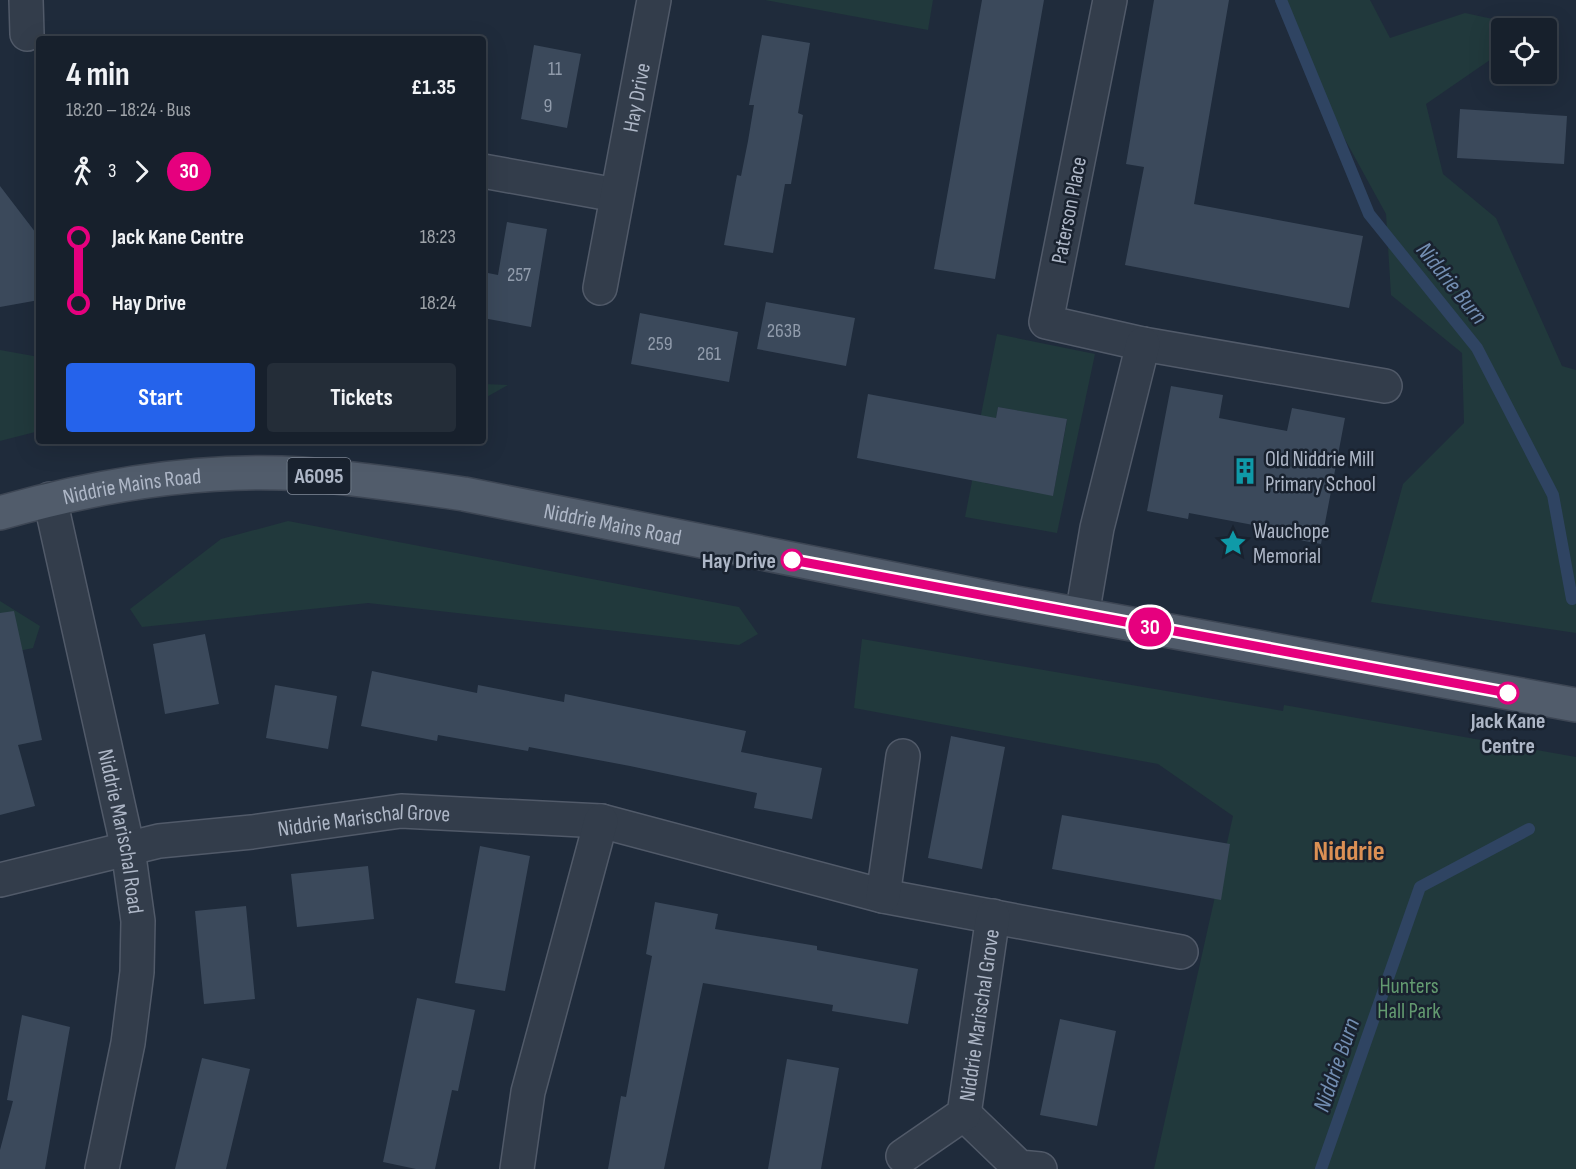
<!DOCTYPE html>
<meta charset="utf-8">
<style>
body{margin:0;font-family:"Sofia Sans Condensed",sans-serif;background:#242d38;color:#f1f3f6;height:100vh;display:flex;flex-direction:column;font-size:22px;white-space:nowrap}
*{box-sizing:border-box;margin:0}
p{font-size:20px;color:#9ea3a9}
.icon{flex:none;width:33px;height:33px;fill:none;stroke:currentColor;stroke-width:2;stroke-linecap:round;stroke-linejoin:round}
.map{position:relative;flex:1;overflow:hidden}
.sheet{position:absolute;left:36px;top:36px;width:450px;height:408px;display:flex;flex-direction:column;background:#17202c;border-radius:6px;box-shadow:0 6px 24px #0002,0 0 0 2px #363e48}
.sheet>*{flex:none}
.badge{padding:0 12px;border-radius:20px;font-size:21px;line-height:39px}
.fabs{position:absolute;left:1491px;top:18px;display:grid;gap:12px}
.fabs a{display:grid;place-items:center;width:66px;height:66px;border-radius:6px;background:#17202c;box-shadow:0 6px 24px #0002,0 0 0 2px #363e48;font-size:30px}
.map>.badge{position:absolute;translate:-50% -50%;box-shadow:0 0 0 3px #fff}
.legs{display:flex;align-items:center;gap:9px;height:66px;padding:0 30px;font-size:20px}
.legs p{margin-inline-start:auto}
.summary{display:flex;align-items:center;justify-content:space-between;height:102px;padding:0 30px}
h1{font-size:33px;font-weight:700;line-height:45px}
.cta{display:flex;gap:12px;margin-top:auto;padding:12px 30px}
.cta a{flex:1;height:69px;border-radius:6px;background:#2563eb;color:#fff;font-size:24px;font-weight:700;line-height:69px;text-align:center}
.cta a+a{background:#242d38;color:#f1f3f6}
ul{padding:0 30px;list-style:none}
li{display:flex;align-items:center;gap:21px;height:66px;font-size:22px}
li i{display:grid;place-items:center;width:9px;height:100%;margin:0 8px;background:currentColor}
li i::after{content:'';width:15px;height:15px;margin:-8px;border:4px solid;border-radius:50%;background:#17202c}
li p{margin-inline-start:auto}
li:first-child i{background:linear-gradient(#0000 50%,currentColor 0)}
li:last-child i{background:linear-gradient(currentColor 50%,#0000 0)}
.map>svg:first-child{display:block}
.green{fill:#21393c;fill-rule:evenodd}
.lines{fill:none;stroke-linecap:round;stroke-linejoin:round}
.stream{stroke:#2f4462;stroke-width:12}
.building{fill:#3b495b}
.street-casing{stroke:#515a69;stroke-width:36}
.primary-casing{stroke:#3d4654;stroke-width:36}
.street{stroke:#333d4b;stroke-width:33}
.primary{stroke:#515c6b;stroke-width:33}
.line-1-casing{stroke:#fff;stroke-width:14}
.line-1{stroke:#e6007e;stroke-width:9}
.stop-1-dot{fill:#fff;stroke:#e6007e;stroke-width:3}
.labels{text-anchor:middle;stroke-width:5;stroke-linejoin:round;paint-order:stroke}
.number-label{font-size:20px;fill:#919cac}
.shield{fill:#19222f;stroke:#818a99;stroke-width:1.5}
.shield-label{font-size:21px;font-weight:bold;fill:#aeb7c7}
.street-label{font-size:22px;fill:#aeb7c7;stroke:#19222f}
.poi-label{font-size:22px;fill:#aeb7c7;stroke:#19222f;text-anchor:start}
.stop-label{font-size:22px;font-weight:bold;fill:#aeb7c7;stroke:#19222f;text-anchor:end}
.park-label{font-size:22px;fill:#639a70;stroke:#19222f}
.water-label{font-size:24px;font-style:italic;fill:#738eb2;stroke:#19222f}
.district-label{font-size:28px;font-weight:bold;fill:#dc9054;stroke:#19222f}
</style>
<div class="map">
<svg width="1576" height="1169" viewBox="0 0 1576 1169">
<rect width="100%" height="100%" fill="#1f2b3b"/>
<path class="green" d="M765,0H933L928,30Z
M1286,0H1370L1390,38L1465,13L1502,21L1500,53L1426,104L1443,174L1496,218L1562,366L1576,370V633L1371,602L1403,484L1464,423L1462,353L1391,295L1386,214L1309,74Z
M997,334L1095,354L1057,533L965,517L974,471L970,470ZM998,407L1067,420L1053,495L985,483Z
M0,350L39,357V431L0,441Z
M483,384L508,385L483,399Z
M288,521L739,607L758,634L739,645L368,603L142,627L130,609L221,539Z
M0,601L40,626L33,648L0,655Z
M862,639L1283,711L1284,705L1576,757V1169H1154L1233,816L1158,764L854,708Z"/>
<g class="lines">
<path class="stream" d="M1281,0L1369,214L1477,348L1553,495L1572,599
M1321,1169L1420,887L1529,829"/>
</g>
<path class="building" d="M982,0H1044L995,279L934,269Z
M1154,0H1229L1194,204L1363,236L1349,308L1125,265L1144,167L1126,164Z
M762,35L810,43L798,113L803,115L791,184H785L773,253L724,245L737,175L741,176L748,141L754,105H749Z
M534,45L581,54L567,128L521,119Z
M1460,109L1567,116L1564,164L1457,158Z
M0,186L39,237V300L0,307Z
M507,222L547,229L531,327L483,318V272L498,275Z
M766,302L855,318L846,366L757,349Z
M640,313L738,332L729,382L631,364Z
M1171,386L1223,395L1219,418L1287,431L1292,408L1345,418L1321,544L1272,535L1274,529L1189,513L1188,519L1147,511Z
M868,394L996,418L998,407L1067,419L1053,496L857,458Z
M14,611L42,740L18,745L35,806L0,815V613Z
M205,634L219,704L165,714L153,644Z
M372,671L477,693L478,685L564,702L565,694L746,731L741,752L822,768L812,819L754,808L757,793L630,766L529,747L528,751L438,735L437,741L361,726Z
M275,685L337,696L328,749L266,738Z
M951,736L1005,747L982,869L928,858Z
M1062,815L1230,844L1221,900L1052,869Z
M480,846L530,856L505,991L455,983Z
M368,866L374,919L297,927L291,874Z
M655,902L718,914L715,929L817,946V950L918,969L908,1024L832,1011L833,1005L703,983L664,1169H608L621,1096L626,1097L652,956L646,954Z
M246,906L255,999L204,1004L195,911Z
M417,998L475,1010L458,1091L452,1090L435,1169H416L383,1162Z
M22,1015L70,1027L45,1169H0V1150L13,1101L7,1100Z
M1060,1019L1116,1031L1097,1126L1040,1115Z
M202,1058L250,1069L226,1169H175Z
M787,1059L839,1068L821,1169H768Z"/>
<g class="lines">
<defs>
<g id="street">
<path d="M26,0L27,34"/>
<path d="M1110,0L1046,322L1143,344L1385,386"/>
<path d="M483,171L616,195"/>
<path id="s1" d="M600,288L654,0"/>
<path id="s2" d="M50,499L128,849L138,921L137,972L128,1043L102,1169"/>
<path d="M1082,615L1097,528L1143,344"/>
<path id="s3" d="M0,880L159,841L252,832L401,811L601,821L883,896L1181,952"/>
<path d="M883,896L903,756"/>
<path d="M964,1114L1019,1167L1040,1169"/>
<path id="s4" d="M903,1156L964,1114L993,916"/>
<path d="M517,1169L528,1092L601,821"/>
</g>
<g id="primary">
<path id="s5" d="M0,513C98,485 200,468 302,474C356,478 410,486 464,494L989,598L1576,705"/>
</g>
</defs>
<use href="#street" class="street-casing"/>
<use href="#primary" class="primary-casing"/>
<use href="#street" class="street"/>
<use href="#primary" class="primary"/>
</g>
<g class="lines">
<defs>
<path id="line-1" d="M792,560L1508,693"/>
</defs>
<use href="#line-1" class="line-1-casing"/>
<use href="#line-1" class="line-1"/>
</g>
<defs>
<symbol id="building-bare" viewBox="-9 -9 18 18"><path d="M-4-6H4V6H1V3H-1V6H-4ZM-2.5-4.3h1.7v1.8h-1.7ZM.8-4.3h1.7v1.8H.8ZM-2.5-1h1.7V.8h-1.7ZM.8-1h1.7V.8H.8Z" fill="#0f9aa8" stroke="#19222f" stroke-width="2.5" paint-order="stroke"/></symbol>
<symbol id="sight-bare" viewBox="-9 -9 18 18"><path d="M0-6L1.8-2.2L6-1.7L2.9 1.2L3.7 5.4L0 3.3L-3.7 5.4L-2.9 1.2L-6-1.7L-1.8-2.2Z" fill="#0f9aa8" stroke="#19222f" stroke-width="2.5" paint-order="stroke"/></symbol>
</defs>
<g fill-rule="evenodd">
<use href="#building-bare" x="1226" y="452" width="38" height="38"/>
<use href="#sight-bare" x="1214" y="524" width="38" height="38"/>
</g>
<g class="stop-1-dot">
<circle cx="792" cy="560" r="10"/>
<circle cx="1508" cy="693" r="10"/>
</g>
<g class="labels">
<g class="number-label">
<text x="555" y="75">11</text>
<text x="548" y="112">9</text>
<text x="519" y="281">257</text>
<text x="784" y="337">263B</text>
<text x="660" y="350">259</text>
<text x="709" y="360">261</text>
</g>
<rect class="shield" x="287.5" y="458" width="63" height="36" rx="4.5"/>
<g class="shield-label">
<text x="319" y="483">A6095</text>
</g>
<g class="street-label">
<text dy="8" stroke="none"><textPath href="#s1" startOffset="194">Hay Drive</textPath></text>
<text transform="translate(1068 210) rotate(-79)" y="8">Paterson Place</text>
<text dy="8" stroke="none"><textPath href="#s5" startOffset="135">Niddrie Mains Road</textPath></text>
<text dy="8" stroke="none"><textPath href="#s5" startOffset="621">Niddrie Mains Road</textPath></text>
<text dy="8" stroke="none"><textPath href="#s3" startOffset="370">Niddrie Marischal Grove</textPath></text>
<text dy="8" stroke="none"><textPath href="#s2" startOffset="340">Niddrie Marischal Road</textPath></text>
<text dy="8" stroke="none"><textPath href="#s4" startOffset="174">Niddrie Marischal Grove</textPath></text>
</g>
<g class="poi-label">
<text x="1265" y="466">Old Niddrie Mill<tspan x="1265" dy="25">Primary School</tspan></text>
<text x="1253" y="538">Wauchope<tspan x="1253" dy="25">Memorial</tspan></text>
</g>
<g class="stop-label">
<text x="776" y="568">Hay Drive</text>
<text x="1508" y="728" text-anchor="middle">Jack Kane<tspan x="1508" dy="25">Centre</tspan></text>
</g>
<g class="park-label">
<text x="1409" y="993">Hunters<tspan x="1409" dy="25">Hall Park</tspan></text>
</g>
<g class="water-label">
<text transform="translate(1452 283) rotate(51)" y="8">Niddrie Burn</text>
<text transform="translate(1336 1065) rotate(-71)" y="8">Niddrie Burn</text>
</g>
<g class="district-label">
<text x="1349" y="860">Niddrie</text>
</g>
</g>
</svg>
<div class="fabs">
<a><svg class="icon" aria-label="locate" viewBox="0 0 24 24"><circle cx="12" cy="12" r="6"/><path d="M12 2v4M12 18v4M2 12h4M18 12h4"/></svg></a>
</div>
<b class="badge" style="left:1150px;top:627px;background:#e6007e;color:#fff">30</b>
<section class="sheet">
<div class="summary"><div><h1>4 min</h1><p>18:20 – 18:24 · Bus</p></div><b>£1.35</b></div>
<div class="legs"><svg class="icon" aria-label="walk" viewBox="0 0 24 24"><circle cx="13" cy="4" r="2"/><path d="M13 8l-2 6 4 7M11 14l-3 7M7 12l3-4h3l4 4"/></svg>3<svg class="icon" aria-label="forward" viewBox="0 0 24 24"><path d="M9 5l7 7-7 7"/></svg><b class="badge" style="background:#e6007e;color:#fff">30</b></div>
<ul>
<li><i style="color:#e6007e"></i><b>Jack Kane Centre</b><p>18:23</p></li>
<li><i style="color:#e6007e"></i><b>Hay Drive</b><p>18:24</p></li>
</ul>
<div class="cta"><a>Start</a><a>Tickets</a></div>
</section>
</div>
